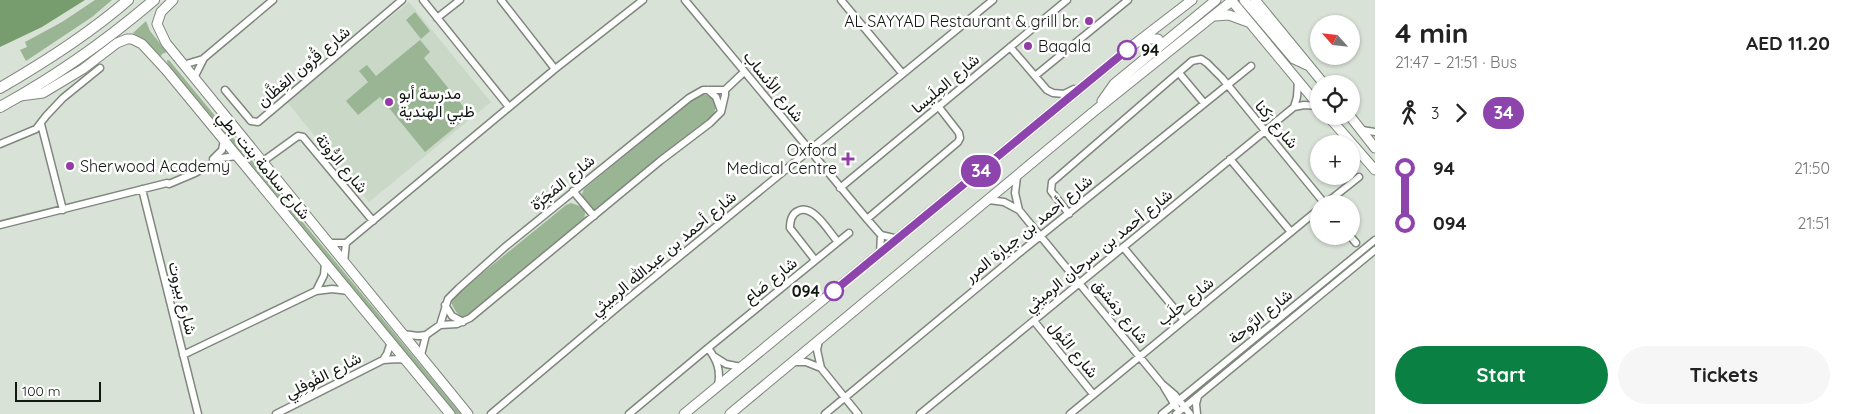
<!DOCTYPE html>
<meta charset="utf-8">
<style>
body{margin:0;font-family:Quicksand,Vazirmatn,sans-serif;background:#f6f6f6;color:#222;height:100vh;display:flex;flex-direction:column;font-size:19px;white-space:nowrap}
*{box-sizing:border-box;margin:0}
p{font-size:16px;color:#767676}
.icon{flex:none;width:28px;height:28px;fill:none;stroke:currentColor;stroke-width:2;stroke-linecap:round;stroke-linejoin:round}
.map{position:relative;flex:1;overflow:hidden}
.panel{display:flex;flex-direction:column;background:#fff;width:475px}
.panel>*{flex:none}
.badge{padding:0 10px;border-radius:16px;font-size:18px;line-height:32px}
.needle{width:32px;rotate:297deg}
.fabs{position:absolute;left:1310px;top:15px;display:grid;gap:10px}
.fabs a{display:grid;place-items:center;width:50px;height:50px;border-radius:50%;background:#fff;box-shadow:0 1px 4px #0004;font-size:25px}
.scale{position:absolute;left:15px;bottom:12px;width:86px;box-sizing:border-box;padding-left:5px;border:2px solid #141814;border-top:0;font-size:14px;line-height:18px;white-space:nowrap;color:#141814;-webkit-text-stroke:4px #fff;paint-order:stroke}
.map>.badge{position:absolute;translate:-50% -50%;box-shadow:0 0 0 2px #fff}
.legs{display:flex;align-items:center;gap:8px;height:55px;padding:0 20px;font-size:16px}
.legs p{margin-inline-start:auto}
.overview{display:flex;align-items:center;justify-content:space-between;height:85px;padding:0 20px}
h1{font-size:28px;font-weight:800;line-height:38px}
.primary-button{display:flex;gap:10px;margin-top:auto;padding:10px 20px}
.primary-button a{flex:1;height:58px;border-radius:30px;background:#0b8043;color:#fff;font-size:20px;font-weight:800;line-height:58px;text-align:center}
.primary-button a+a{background:#f6f6f6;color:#222}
ul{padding:0 20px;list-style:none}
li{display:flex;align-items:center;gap:18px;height:55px;font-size:19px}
li i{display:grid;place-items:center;width:8px;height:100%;margin:0 6px;background:currentColor}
li i::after{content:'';width:12px;height:12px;margin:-6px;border:4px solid;border-radius:50%;background:#fff}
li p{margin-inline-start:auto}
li:first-child i{background:linear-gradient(#0000 50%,currentColor 0)}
li:last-child i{background:linear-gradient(currentColor 50%,#0000 0)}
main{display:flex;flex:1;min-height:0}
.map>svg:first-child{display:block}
.built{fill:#cad9c7}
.green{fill:#9ab593}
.water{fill:#779c6e}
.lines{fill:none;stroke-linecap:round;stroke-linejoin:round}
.minor-casing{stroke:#7f877d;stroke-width:9}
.major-casing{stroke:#7f877d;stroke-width:11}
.highway-casing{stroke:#7f877d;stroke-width:12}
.minor{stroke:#fff;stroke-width:6}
.major{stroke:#fff;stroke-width:9}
.highway{stroke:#fff;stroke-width:10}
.line-1-casing{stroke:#fff;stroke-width:11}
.line-1{stroke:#8e44ad;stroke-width:8}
.poi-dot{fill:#933ca8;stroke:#fff;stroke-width:2}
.stop-1-dot{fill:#fff;stroke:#8e44ad;stroke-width:2.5}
.labels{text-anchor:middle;stroke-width:5;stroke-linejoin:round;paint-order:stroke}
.poi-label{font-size:16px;fill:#141814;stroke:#fff;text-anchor:start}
.stop-label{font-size:16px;font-weight:bold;fill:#141814;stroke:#fff;text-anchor:start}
.street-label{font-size:16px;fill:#141814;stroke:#fff}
</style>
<main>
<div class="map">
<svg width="1375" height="414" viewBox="0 0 1375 414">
<rect width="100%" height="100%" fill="#d9e2d6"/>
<path class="built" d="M409,2L491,102L369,202L287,102Z"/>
<path class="green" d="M95,0H112L92,17L26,61L20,50L27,47L25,42L62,22Z
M415,12L430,31L421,39L406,20Z
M146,21L150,31L167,52L162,54L160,58L145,40L133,33Z
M420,40L430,52L424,58L470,115L425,152L380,97L358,115L346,101L368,82L359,71L367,65L376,76Z
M167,60H169L461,414H455L406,357L168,66Z
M702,94L706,95L714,99L716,104L714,115L601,209H593L586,204L582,194L584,189L697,96Z
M571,203L583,207L585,213L584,223L466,318C458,317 454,309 451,302L453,297L566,205Z"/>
<path class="water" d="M0,0H85L42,27L0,47Z"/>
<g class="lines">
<defs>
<path id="minor" d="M423,0L509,107
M501,0L555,69
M685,0L867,219L881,235L898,239
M841,0L902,73
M437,18L460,0
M1010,47L1047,90L1053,93L1064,94L1074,89
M183,65L203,59
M1179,73L1204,103
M1035,76L1128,0
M194,78L204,58L273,0
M225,90L251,121L258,122L402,0
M708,90L716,97L721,111
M1294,107L1297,97L1298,81
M41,124L63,210
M1362,130L1375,132
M0,144L36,129L46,116L63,98L100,68
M213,159L222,150L224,141
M1230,159L1291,232
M262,162L298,136L303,137L373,221
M1017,177L1015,193L1019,210
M840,188L1067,0
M142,189L198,414
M573,191L594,216
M989,200L1004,202L1019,210L1162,384L1175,395L1190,414
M1325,204L1359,177
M1069,214L1051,191L1052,182L1192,61L1201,59L1207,63L1222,78L1325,204
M867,219L958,142L960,138L959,133L938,106
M0,225L167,183L169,184L195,173L221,158L237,156
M1350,236L1356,243
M329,243H346L555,69L643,0
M1123,247L1184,320
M880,253L881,235
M815,260L790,228C790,221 791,214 798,211C813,203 829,232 838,242
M344,262L346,243
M316,291L324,275L325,263
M445,305L452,316L463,322
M1034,321L1093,394
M440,325L448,299L459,288L505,247L689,98L703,90H725
M403,334L418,336L426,335L440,325L457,324L470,318L660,161L710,123L721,112L725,95V90L744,72
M819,340L817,350L821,368L858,414
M708,348C717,360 721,370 718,385
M183,355L316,291L332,289L349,291
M421,355L426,335
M715,357L726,364L741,367
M383,360L387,354L391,342
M794,362H806L821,368
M1164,387L1176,407
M276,414L383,360L398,359L406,360
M491,414L619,306L993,0
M629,414L708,348L849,233
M825,414L1018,254L1251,66
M920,414L1294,107L1304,105L1319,106
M1070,414L1319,209
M1162,414L1375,240
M1176,414L1375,250
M1197,414L1196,404L1198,396"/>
<path id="major" d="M173,0L161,12L157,24L166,43L468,414
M1231,0L1319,106
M1244,0L1294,59L1309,66
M1255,0L1324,84
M1215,16L1229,15L1248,22
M1142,42L1149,39H1158L1160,42V46
M20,96L43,93L83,69L117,43L127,39H132L142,44L166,70L450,414
M1102,101L1114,84L1216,0
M1328,116L1375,170
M1350,116L1375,148
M684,414L1132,46L1192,0
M730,414L1092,113L1233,0"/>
<path id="highway" d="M0,88C45,62 89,34 128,0
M0,107C55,77 106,41 154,0"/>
</defs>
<use href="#minor" class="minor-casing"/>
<use href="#major" class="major-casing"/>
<use href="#highway" class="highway-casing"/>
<use href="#minor" class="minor"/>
<use href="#major" class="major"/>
<use href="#highway" class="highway"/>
</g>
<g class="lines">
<defs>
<path id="line-1" d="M834,291L1127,50"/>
</defs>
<use href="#line-1" class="line-1-casing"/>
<use href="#line-1" class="line-1"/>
</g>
<g class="poi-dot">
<circle cx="1089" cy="21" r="5"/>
<circle cx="1028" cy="46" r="5"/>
<circle cx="389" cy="102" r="5"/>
<path d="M845.5 151.5h5v5h5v5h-5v5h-5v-5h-5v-5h5z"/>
<circle cx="70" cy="166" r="5"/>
</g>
<g class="stop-1-dot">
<circle cx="1127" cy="50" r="9"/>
<circle cx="834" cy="291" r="9"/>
</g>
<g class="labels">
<g class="poi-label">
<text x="1079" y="27" text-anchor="end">AL SAYYAD Restaurant &amp; grill br.</text>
<text x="1038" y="52">Baqala</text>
<text x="399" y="99">مدرسة أبو<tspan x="399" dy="18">ظبي الهندية</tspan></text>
<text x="837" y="156" text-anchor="end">Oxford<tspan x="837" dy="18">Medical Centre</tspan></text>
<text x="80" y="172">Sherwood Academy</text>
</g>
<g class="stop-label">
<text x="1141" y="56">94</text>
<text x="820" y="297" text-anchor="end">094</text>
</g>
<g class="street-label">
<text transform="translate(303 66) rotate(-40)" y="6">شارع قُرُون الغِظَّان</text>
<text transform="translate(945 83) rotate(-40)" y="6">شارع المِلَيسا</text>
<text transform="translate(774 86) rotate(51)" y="6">شارع الأنساب</text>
<text transform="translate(1277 124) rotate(50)" y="6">شارع رَكنا</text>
<text transform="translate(342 163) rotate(50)" y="6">شارع الرُّوتة</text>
<text transform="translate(264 165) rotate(50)" y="6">شارع سلامة بنت بطي</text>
<text transform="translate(562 182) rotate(-39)" y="6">شارع المَجَرَّة</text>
<text transform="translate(1028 228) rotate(-39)" y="6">شارع أحمد بن جبارة المرر</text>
<text transform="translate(1098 250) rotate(-39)" y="6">شارع أحمد بن سرحان الرميثي</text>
<text transform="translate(663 253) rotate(-40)" y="6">شارع أحمد بن عبدالله الرميثي</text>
<text transform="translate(770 280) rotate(-39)" y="6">شارع صَاع</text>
<text transform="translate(183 298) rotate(76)" y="6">شارع بيروت</text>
<text transform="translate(1185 301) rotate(-39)" y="6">شارع حلَب</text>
<text transform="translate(1121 311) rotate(51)" y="6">شارع دِمَشق</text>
<text transform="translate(1260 316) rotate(-39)" y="6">شارع الرَّوحة</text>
<text transform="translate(1074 349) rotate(51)" y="6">شارع النُول</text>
<text transform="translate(323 375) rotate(-27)" y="6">شارع الفُوفِلِي</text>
</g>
</g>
</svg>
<div class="fabs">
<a><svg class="needle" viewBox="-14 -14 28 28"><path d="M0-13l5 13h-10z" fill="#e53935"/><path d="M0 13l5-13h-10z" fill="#767676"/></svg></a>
<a><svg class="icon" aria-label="locate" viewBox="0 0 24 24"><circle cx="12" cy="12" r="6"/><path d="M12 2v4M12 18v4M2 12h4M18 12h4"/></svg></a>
<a>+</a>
<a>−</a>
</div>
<div class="scale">100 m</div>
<b class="badge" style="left:981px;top:171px;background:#8e44ad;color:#fff">34</b>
</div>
<section class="panel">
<div class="overview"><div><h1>4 min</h1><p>21:47 – 21:51 · Bus</p></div><b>AED 11.20</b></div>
<div class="legs"><svg class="icon" aria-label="walk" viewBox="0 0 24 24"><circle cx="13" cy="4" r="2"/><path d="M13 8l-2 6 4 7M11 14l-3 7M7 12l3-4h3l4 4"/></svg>3<svg class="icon" aria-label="forward" viewBox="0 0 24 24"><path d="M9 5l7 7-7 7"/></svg><b class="badge" style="background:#8e44ad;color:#fff">34</b></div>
<ul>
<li><i style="color:#8e44ad"></i><b>94</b><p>21:50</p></li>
<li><i style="color:#8e44ad"></i><b>094</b><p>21:51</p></li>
</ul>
<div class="primary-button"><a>Start</a><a>Tickets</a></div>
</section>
</main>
